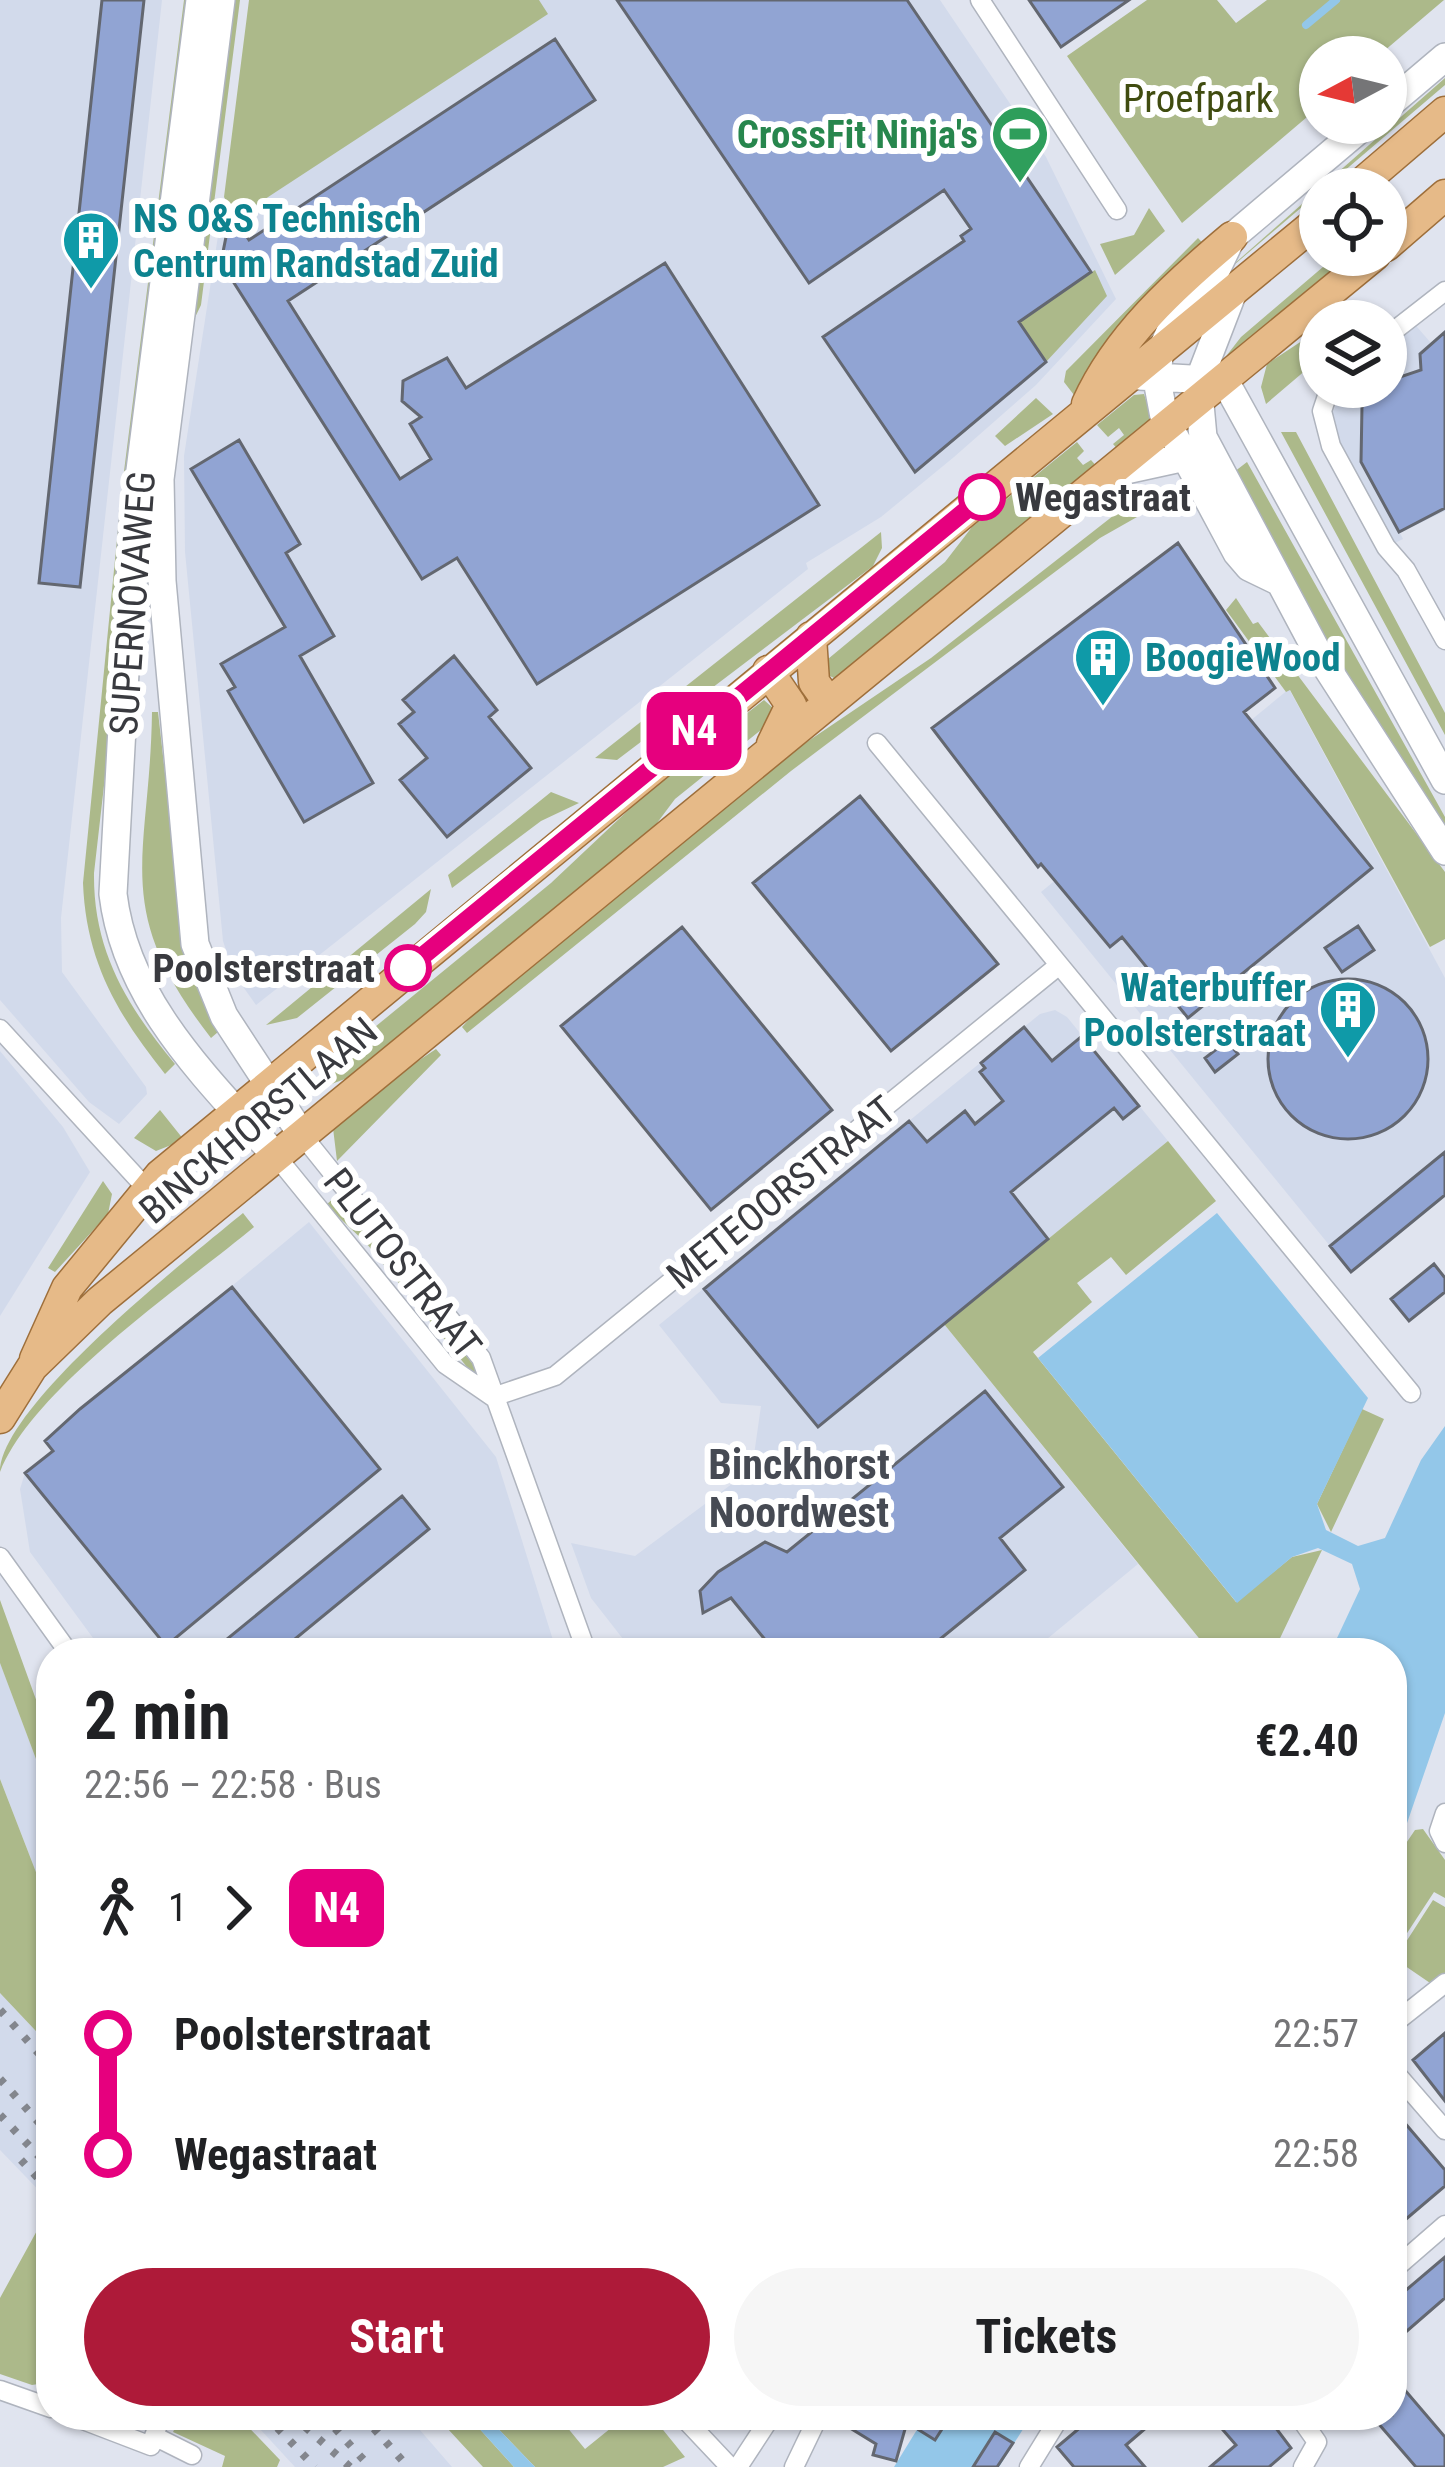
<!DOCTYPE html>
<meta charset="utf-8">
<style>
body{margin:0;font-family:"Roboto Condensed",sans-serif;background:#f6f6f6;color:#202124;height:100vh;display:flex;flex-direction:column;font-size:45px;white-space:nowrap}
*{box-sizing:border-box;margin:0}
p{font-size:39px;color:#757577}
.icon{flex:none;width:66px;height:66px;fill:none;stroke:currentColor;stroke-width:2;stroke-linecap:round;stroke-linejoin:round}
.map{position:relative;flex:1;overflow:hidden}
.side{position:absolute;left:36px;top:1638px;width:1371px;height:792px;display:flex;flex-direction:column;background:#fff;border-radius:48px;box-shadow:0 3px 9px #0004}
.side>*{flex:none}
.badge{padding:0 24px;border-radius:18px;font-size:42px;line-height:78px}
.needle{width:78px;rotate:263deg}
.buttons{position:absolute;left:1299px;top:36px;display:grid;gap:24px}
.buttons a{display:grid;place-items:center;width:108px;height:108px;border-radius:50%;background:#fff;box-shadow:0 3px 9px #0004;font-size:60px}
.map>.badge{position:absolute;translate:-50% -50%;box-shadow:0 0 0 6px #fff}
.legs{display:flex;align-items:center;gap:18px;height:132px;padding:0 48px;font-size:39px}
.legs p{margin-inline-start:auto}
.headline{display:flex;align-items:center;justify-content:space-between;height:204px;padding:0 48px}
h1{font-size:66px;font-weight:700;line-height:90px}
.action{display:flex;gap:24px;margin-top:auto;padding:24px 48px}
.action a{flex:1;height:138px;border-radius:72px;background:#ae1a39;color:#fff;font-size:48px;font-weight:700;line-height:138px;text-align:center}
.action a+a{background:#f6f6f6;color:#202124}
ul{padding:0 48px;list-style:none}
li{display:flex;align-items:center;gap:42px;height:120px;font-size:45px}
li i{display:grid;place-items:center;width:18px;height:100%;margin:0 15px;background:currentColor}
li i::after{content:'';width:30px;height:30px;margin:-15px;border:9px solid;border-radius:50%;background:#fff}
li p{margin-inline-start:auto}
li:first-child i{background:linear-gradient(#0000 50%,currentColor 0)}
li:last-child i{background:linear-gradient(currentColor 50%,#0000 0)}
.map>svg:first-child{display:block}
.built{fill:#d2daeb}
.green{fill:#acb98a}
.water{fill:#93c7e9}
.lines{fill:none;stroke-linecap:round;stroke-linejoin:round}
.stream{stroke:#93c7e9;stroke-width:8}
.building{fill:#91a4d3;stroke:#636770;stroke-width:3}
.street-casing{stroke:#afb4be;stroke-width:21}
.secondary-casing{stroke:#afb4be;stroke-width:30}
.primary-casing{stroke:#9e6f3b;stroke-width:33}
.street{stroke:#fff;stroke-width:18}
.secondary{stroke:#fff;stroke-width:27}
.primary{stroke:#e6ba88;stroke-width:30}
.rail{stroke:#83868d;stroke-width:8;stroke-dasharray:6 12;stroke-linecap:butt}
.line-1-casing{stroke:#fff;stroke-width:27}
.line-1{stroke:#e6007e;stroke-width:18}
.stop-1-dot{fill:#fff;stroke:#e6007e;stroke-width:6}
.labels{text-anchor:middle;stroke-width:12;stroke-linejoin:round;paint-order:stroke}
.park-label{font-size:39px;fill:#404c10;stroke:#fff}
.leisure-label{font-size:39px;font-weight:bold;fill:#27864d;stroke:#fff;text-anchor:end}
.culture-label{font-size:39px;font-weight:bold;fill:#0d838f;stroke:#fff;text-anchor:start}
.stop-label{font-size:39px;font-weight:bold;fill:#393a3f;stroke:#fff;text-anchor:start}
.street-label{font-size:39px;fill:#393a3f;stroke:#fff}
.neighbourhood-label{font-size:42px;font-weight:bold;fill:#464a53;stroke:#fff}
</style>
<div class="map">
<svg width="1445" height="2467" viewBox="0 0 1445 2467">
<rect width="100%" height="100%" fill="#e0e4ef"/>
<path class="built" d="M0,0H162L61,918L62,972L146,1087L147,1094L119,1124L89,1102L0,1000Z
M539,0H940L1046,157L1116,299L1036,385L954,457L881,517L806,563L808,569L256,1005L234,974L223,941L185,552L184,456L224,197L237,217L547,14Z
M1411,320L1431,343L1445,330V511L1400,533L1403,539L1393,544L1337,440L1332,414L1344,387H1386V343Z
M1289,689L1445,978V1152L1330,1246L1041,892Z
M1055,1010L1067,1017L1168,1141L944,1324L1138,1564L1030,1653H634L591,1598L571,1543L635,1556L752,1469L761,1406L721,1403L659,1325L1040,1014Z
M0,1051L63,1127L90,1172L0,1316Z
M309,1222L496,1457L557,1653H104L30,1552L20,1489L25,1473L53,1451L45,1441Z
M0,1663L51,1799V1911L0,1779Z
M0,1993L51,2047V2203L0,2150Z
M247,2415H407L452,2467H295Z"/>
<path class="green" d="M184,0H194L94,873C93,951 127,1006 175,1064L165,1074C117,1014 86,961 83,883L123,479Z
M230,0H240L201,305L187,334Z
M249,0H539L548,14L236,218L224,197Z
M1147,0H1217L1236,23L1267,0H1444L1377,57H1320V106L1182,223L1067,56Z
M1445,78V85L1200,294Z
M1149,208L1165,231L1115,275L1100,244L1134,235Z
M1198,238L1209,250L1074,395L1064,382L1066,371Z
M1337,255H1358L1220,364L1241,337Z
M1095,270L1107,296L1046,362L1019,322Z
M1320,329V358L1266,404L1261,387L1267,364Z
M1144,394L1154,424L1120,452L1113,444L1124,435L1119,428L1108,437L1097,425L1134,395Z
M1036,398L1053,414L1005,446L995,436Z
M1281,432H1296L1445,713V735Z
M1077,442L1084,451L1077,458L1083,465L1091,460L1099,469L836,679L828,675V659L945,562L972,527Z
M1247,462L1445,817V830L1339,664L1234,472Z
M1127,505L1137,517L1100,538L791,771L467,1033L462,1027L493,993L764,771L931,658Z
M881,532L882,548L873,566L617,760L595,758Z
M1236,598L1253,624L1258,622L1445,872V939L1430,947L1290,690L1286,692L1226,610Z
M764,700L774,709L772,721L675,799L651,831L353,1076L310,1092L326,1067L551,883L655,785Z
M152,712H158L186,957L218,1032L211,1038C109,907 150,860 152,712Z
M551,792L579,803L541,821L452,888L448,875Z
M431,889L426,912L415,924L297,1018L266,1025Z
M436,1049L441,1055L337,1161L333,1128L360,1100Z
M160,1110L184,1140L156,1151L134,1138Z
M1168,1141L1216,1201L1126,1275L1111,1257L1077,1283L1092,1302L1033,1352L1236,1602L1292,1557L1322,1550L1273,1653H1211L944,1324Z
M103,1181L112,1194L108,1214L55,1272L48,1268Z
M336,1196L485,1379L480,1383L367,1244L326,1205Z
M243,1213L254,1227C183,1286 33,1388 0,1472C0,1406 191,1256 243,1213Z
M1362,1409L1384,1419L1331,1532L1317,1504Z
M0,1600L51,1741V1799L0,1663Z
M0,1779L51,1911V2047L0,1993Z
M1423,1829L1445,1860V1898L1434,1892L1392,1956V1864L1415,1830Z
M1433,1900L1445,1907V1975L1433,1985L1395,1959Z
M45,2216L51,2222V2382L32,2385L0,2374V2298Z
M181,2415H237L280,2460L277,2467H222L225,2456L173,2432Z
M435,2415H467L514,2467H483Z
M485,2415H557L585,2449L627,2415H651L685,2457L663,2467H535Z"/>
<path class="water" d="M1217,1213L1368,1398L1317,1504L1326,1530L1358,1546L1385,1538L1421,1460L1445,1426V1713L1405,1829L1392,1843V1653H1330L1360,1589L1352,1564L1318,1548L1292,1557L1237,1603L1038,1358Z
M467,2415H485L535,2467H514Z
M926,2415H1032L999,2467H894Z"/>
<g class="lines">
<path class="stream" d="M1306,25L1336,0"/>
</g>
<path class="building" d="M102,0H144L80,587L39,583Z
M617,0H907L1091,272L1019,322L1046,362L915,472L823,337L964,241L961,236L971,229L944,190L809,283Z
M1029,0H1129L1061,47Z
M555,39L595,100L288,301L400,479L431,459L410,424L421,417L402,401L403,381L447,358L466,388L665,263L819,505L537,684L457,558L422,579L229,275L236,271L223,252L231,212L249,240Z
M1445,332V508L1399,532L1361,462L1362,406L1391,380L1421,370L1420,354Z
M239,440L300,544L286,553L334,636L300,656L373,783L304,822L228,691L235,687L221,664L285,627L191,469Z
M1178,543L1275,688L1244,712L1372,868L1188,1018L1122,937L1110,947L1041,864L1038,867L932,728Z
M454,656L497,710L489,717L531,768L447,837L400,780L427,758L399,724L414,712L403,700Z
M860,796L998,964L891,1051L753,883Z
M1358,926L1374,950L1342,972L1325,948Z
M682,927L832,1110L711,1210L561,1026Z
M1268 1059a80 80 0 1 1 160 0a80 80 0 1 1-160 0Z
M1024,1027L1052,1061L1082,1036L1139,1106L1123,1119L1114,1108L1011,1192L1048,1239L818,1427L704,1289L909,1121L927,1142L965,1111L975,1124L1003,1101L980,1072L985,1068L981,1063Z
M1227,1041L1238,1054L1215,1072L1205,1058Z
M1445,1152V1195L1351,1272L1330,1246Z
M1434,1264L1445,1278V1292L1409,1321L1391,1299Z
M232,1287L380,1469L166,1646L25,1473L53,1451L45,1441L80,1409Z
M985,1391L1063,1487L1000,1538L1025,1570L923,1653H776L731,1598L703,1613L700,1591L718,1572L765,1542L787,1552Z
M402,1496L429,1529L278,1653H210Z
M1445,2033V2101L1413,2060Z
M1392,2108L1445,2170V2186L1392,2231Z
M1445,2257V2298L1392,2344V2302Z
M1392,2375L1445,2437V2467H1416L1371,2415H1392Z
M858,2415H909L896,2461L873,2455L876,2444L850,2428Z
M928,2415H951L935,2440L919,2430Z
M1095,2415H1161L1126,2445L1145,2467H1074L1057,2447Z
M1210,2415H1266L1291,2448L1269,2467H1210L1236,2445Z
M995,2432L1013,2443L997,2467H973Z"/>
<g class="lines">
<defs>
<path id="street" d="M980,0L1117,210
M1386,337L1445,291
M1330,387L1322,411L1331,446L1386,547L1406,570L1445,640
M877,743L1411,1393
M0,1029L147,1189
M302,1135L481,1358L587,1653
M276,1156L445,1364L493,1397
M493,1397L555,1376L1058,966
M0,1557L69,1653
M1445,1813L1439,1831L1445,1843
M1392,2025L1445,1983
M1392,2069L1445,2130
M1392,2271L1445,2225
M0,2390L51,2408
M70,2415L151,2446L161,2415
M681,2415L730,2467
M1298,2415L1317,2442L1303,2467
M154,2436L192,2455
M738,2467L772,2415
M794,2467L819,2415
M1029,2467L1061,2415"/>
<path id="secondary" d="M200,0L133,525L113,894C126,1002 207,1078 276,1156
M221,0L160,479L162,581L195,944L224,1016L302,1135
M1386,107L1445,57
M1233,292L1198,383L1203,437L1320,657L1445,851
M1139,376L1225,381L1445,780
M1112,473L1199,454
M1280,582L1249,567L1237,553L1164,417L1157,380L1159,356L1178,314L1217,268L1232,237L1367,123"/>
<path id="primary" d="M1355,189L1445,112
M1386,246L1445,195
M1087,404C1117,337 1176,284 1232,237
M811,637L814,682L829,703
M768,671L791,705L772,744
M35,1359L67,1288L160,1175L1320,219
M0,1418L32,1367L100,1301L1375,255"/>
</defs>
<use href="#street" class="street-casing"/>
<use href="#secondary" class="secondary-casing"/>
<use href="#primary" class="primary-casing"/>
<use href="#street" class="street"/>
<use href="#secondary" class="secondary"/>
<use href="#primary" class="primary"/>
<path class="rail" d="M0,2010L51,2067
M0,2079L51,2136
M0,2115L51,2169
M21,2160L51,2192
M265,2415L315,2467
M292,2415L350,2467
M323,2415L370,2467
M362,2415L408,2467"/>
</g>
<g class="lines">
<defs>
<path id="line-1" d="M408,968L982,497"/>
</defs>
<use href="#line-1" class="line-1-casing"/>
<use href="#line-1" class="line-1"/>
</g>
<defs>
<symbol id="stadium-pin" viewBox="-11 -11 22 30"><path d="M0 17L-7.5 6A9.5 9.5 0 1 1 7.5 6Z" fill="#2e9e5b" stroke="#fff"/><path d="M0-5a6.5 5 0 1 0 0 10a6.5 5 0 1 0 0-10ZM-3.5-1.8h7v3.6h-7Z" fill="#fff"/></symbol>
<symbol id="building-pin" viewBox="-11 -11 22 30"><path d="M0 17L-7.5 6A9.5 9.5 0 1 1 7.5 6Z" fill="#0f9aa8" stroke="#fff"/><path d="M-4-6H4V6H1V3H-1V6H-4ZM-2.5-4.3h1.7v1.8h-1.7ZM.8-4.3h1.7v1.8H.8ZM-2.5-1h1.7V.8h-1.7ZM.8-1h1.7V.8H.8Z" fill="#fff"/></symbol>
</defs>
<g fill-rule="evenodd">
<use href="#stadium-pin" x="987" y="101" width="66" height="90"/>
<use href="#building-pin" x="58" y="207" width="66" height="90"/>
<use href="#building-pin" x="1070" y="624" width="66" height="90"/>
<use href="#building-pin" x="1315" y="976" width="66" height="90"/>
</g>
<g class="stop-1-dot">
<circle cx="982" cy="497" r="21"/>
<circle cx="408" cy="968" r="21"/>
</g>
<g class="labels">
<g class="park-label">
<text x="1198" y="112">Proefpark</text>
</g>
<g class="leisure-label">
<text x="978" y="148">CrossFit Ninja's</text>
</g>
<g class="culture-label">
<text x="133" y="232">NS O&amp;S Technisch<tspan x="133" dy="45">Centrum Randstad Zuid</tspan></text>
<text x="1145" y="671">BoogieWood</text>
<text x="1306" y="1001" text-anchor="end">Waterbuffer<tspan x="1306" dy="45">Poolsterstraat</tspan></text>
</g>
<g class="stop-label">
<text x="1015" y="511">Wegastraat</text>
<text x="375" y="982" text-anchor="end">Poolsterstraat</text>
</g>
<g class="street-label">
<text transform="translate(132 603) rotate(-86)" y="14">SUPERNOVAWEG</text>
<text transform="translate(258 1120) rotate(-40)" y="14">BINCKHORSTLAAN</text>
<text transform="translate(781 1192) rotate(-39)" y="14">METEOORSTRAAT</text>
<text transform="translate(403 1263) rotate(52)" y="14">PLUTOSTRAAT</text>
</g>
<g class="neighbourhood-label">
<text x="799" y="1479">Binckhorst<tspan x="799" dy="48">Noordwest</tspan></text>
</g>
</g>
</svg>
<div class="buttons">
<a><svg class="needle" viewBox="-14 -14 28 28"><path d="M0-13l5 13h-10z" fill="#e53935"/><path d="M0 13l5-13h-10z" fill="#757577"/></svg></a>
<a><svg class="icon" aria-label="locate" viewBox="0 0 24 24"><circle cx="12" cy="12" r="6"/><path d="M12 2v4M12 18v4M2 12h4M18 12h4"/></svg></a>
<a><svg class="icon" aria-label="layers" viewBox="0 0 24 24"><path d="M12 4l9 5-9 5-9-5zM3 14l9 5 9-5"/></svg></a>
</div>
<b class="badge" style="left:694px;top:731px;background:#e6007e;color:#fff">N4</b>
<section class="side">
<div class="headline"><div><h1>2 min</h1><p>22:56 – 22:58 · Bus</p></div><b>€2.40</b></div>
<div class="legs"><svg class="icon" aria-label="walk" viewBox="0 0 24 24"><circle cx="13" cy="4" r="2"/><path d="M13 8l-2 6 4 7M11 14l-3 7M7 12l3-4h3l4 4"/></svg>1<svg class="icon" aria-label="forward" viewBox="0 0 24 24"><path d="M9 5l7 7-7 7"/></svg><b class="badge" style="background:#e6007e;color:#fff">N4</b></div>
<ul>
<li><i style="color:#e6007e"></i><b>Poolsterstraat</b><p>22:57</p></li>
<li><i style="color:#e6007e"></i><b>Wegastraat</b><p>22:58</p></li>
</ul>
<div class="action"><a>Start</a><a>Tickets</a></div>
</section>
</div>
